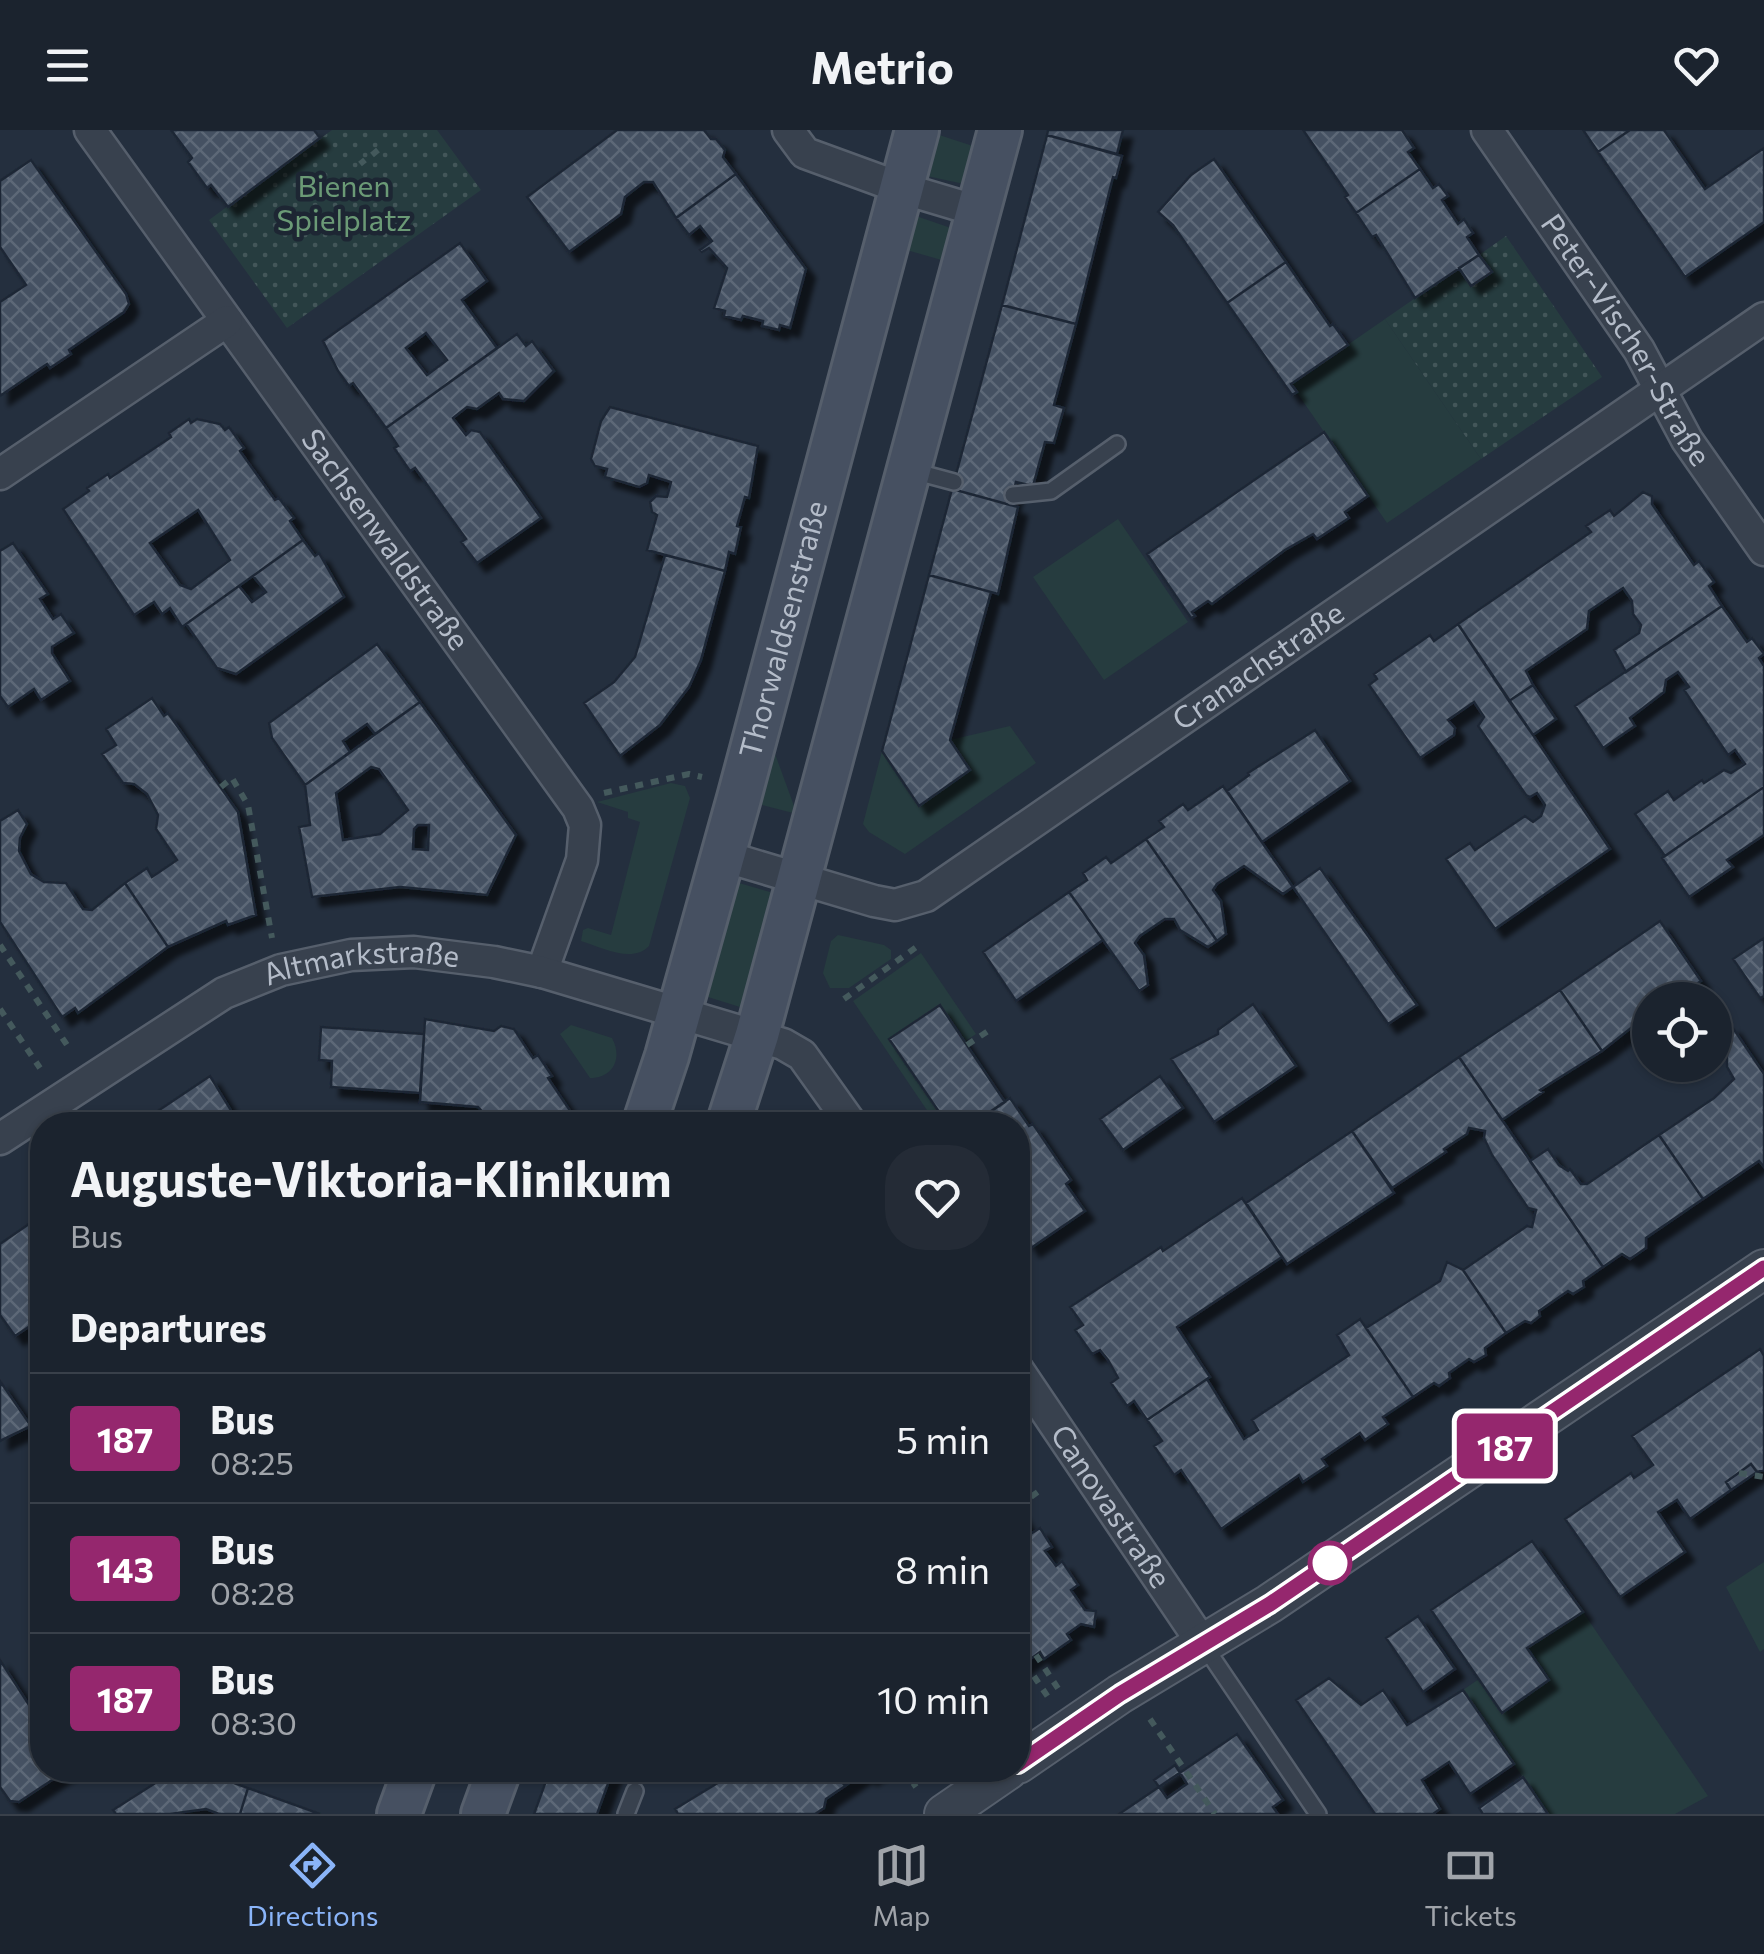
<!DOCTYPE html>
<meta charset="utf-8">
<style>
body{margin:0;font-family:Commissioner,sans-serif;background:#242b36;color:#f1f3f6;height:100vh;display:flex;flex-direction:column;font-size:38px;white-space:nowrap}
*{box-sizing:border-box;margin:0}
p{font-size:32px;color:#a0a4aa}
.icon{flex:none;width:55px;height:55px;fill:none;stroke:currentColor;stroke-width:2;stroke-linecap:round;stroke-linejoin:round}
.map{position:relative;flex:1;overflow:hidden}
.sheet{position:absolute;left:30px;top:982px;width:1000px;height:670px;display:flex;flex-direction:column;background:#1b232e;border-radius:40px;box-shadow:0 2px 8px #0004,0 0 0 2px #39404a}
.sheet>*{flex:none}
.badge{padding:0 20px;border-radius:8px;font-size:35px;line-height:65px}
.controls{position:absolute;left:1632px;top:852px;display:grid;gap:20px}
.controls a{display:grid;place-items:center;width:100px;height:100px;border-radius:50%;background:#1b232e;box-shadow:0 2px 8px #0004,0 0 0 2px #39404a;font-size:50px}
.map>.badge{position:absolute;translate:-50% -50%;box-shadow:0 0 0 5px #fff}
h2{padding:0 40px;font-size:38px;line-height:90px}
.round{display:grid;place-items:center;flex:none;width:105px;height:105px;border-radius:40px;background:#242b36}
.head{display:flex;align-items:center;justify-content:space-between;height:170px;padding:0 40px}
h1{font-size:48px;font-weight:700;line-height:75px}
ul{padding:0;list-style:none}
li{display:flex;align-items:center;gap:30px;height:130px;padding:0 40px;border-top:2px solid #39404a}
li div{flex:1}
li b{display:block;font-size:38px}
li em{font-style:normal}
li .badge{min-width:110px;font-weight:700;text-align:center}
header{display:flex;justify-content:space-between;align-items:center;height:130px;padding:0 40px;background:#1b232e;font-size:45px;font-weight:700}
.menu{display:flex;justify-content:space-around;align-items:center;height:140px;border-top:2px solid #39404a;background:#1b232e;font-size:28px;color:#a0a4aa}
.menu a{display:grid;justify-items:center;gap:5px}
.menu .on{color:#8ab4f8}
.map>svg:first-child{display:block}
.green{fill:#263c3f}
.park{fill:url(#park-dots)}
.building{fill:url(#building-cross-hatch);stroke:#1f2835;stroke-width:2.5;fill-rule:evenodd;filter:url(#shadow)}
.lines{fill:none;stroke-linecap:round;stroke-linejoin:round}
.service-casing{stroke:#565f6c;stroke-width:20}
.minor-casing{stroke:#565f6c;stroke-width:35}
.tertiary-casing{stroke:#565f6c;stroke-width:42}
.secondary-casing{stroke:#565f6c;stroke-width:48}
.path{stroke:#44595c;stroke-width:6;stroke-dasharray:8 8;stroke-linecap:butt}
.service{stroke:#38414e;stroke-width:15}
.minor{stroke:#38414e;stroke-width:30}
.tertiary{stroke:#38414e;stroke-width:38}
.secondary{stroke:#465061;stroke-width:42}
.line-casing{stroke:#fff;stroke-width:22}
.line{stroke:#95276e;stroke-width:15}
.stop-dot{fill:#fff;stroke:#95276e;stroke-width:5}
.labels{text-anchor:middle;stroke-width:9;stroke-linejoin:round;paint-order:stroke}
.park-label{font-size:30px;fill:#6b9a76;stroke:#1d2633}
.street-label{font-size:30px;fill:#b4bcc9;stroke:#1d2633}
</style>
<header><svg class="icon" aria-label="menu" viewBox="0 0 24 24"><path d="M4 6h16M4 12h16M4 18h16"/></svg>Metrio<svg class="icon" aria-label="heart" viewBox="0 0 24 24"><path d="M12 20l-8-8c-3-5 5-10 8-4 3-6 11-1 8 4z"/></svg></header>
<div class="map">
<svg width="1764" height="1684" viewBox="0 0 1764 1684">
<defs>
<pattern id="park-dots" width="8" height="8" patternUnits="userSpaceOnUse" patternTransform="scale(2.5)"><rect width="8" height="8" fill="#263c3f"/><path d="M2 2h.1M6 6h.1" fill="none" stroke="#435659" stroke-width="1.8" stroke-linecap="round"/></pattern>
<pattern id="building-cross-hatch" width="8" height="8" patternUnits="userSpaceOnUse" patternTransform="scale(2.5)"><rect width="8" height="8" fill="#455162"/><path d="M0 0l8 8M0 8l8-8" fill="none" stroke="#5d6877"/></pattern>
<filter id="shadow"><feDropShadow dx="9" dy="9" stdDeviation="2.5" flood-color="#0009"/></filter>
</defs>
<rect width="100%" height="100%" fill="#242f3e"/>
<path class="green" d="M933,3L976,17L964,54L927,46Z
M916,86L951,98L945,131L903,119Z
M1385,189L1481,329L1387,393L1291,254Z
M1118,389L1188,492L1104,550L1033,447Z
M1010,596L1036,633L905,724L869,702L863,694L882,621L919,675L970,640L950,610Z
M771,613L797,684L754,673Z
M671,653L685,656L690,668L649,816C632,834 601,817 581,811L583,800L588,798L611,805L640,692L628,688V682L597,672Z
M739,753L770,762L774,768L745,874L740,877L708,867L704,862L734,755Z
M838,805L884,815L891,820V829L849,858H830L823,843L831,811Z
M921,823L976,904L964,912L939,875L890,909L948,995H937L853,871Z
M571,895L612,908C623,928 613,948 590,948L560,904Z
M1764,1432V1519L1760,1522L1726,1457Z
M1583,1482L1708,1666L1675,1684H1548L1463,1560L1479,1549L1548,1550L1527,1518Z"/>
<path class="park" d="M332,0H437L481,60L287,198L209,90Z
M1506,106L1602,247L1481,329L1385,189L1459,138L1472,156L1491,142L1479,125Z"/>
<path class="building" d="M171,0H314L320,8L228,77L211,55L207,58L188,32L192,28Z
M617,0H704L711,9H716L725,20L723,27L736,44L676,88L653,52H644L625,67L621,84L569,122L527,67Z
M1048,0H1123L1117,24L1047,5Z
M1303,0H1402L1414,18L1408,22L1420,39L1356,83L1345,67L1348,65Z
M1583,0H1630L1598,22Z
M1630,0H1664L1705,59L1764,18V92L1685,147L1598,22Z
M1047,5L1122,26L1116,48L1113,47L1076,194L1002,175Z
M1214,29L1286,132L1227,173L1173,95L1158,82L1191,45Z
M31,30L126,164L129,174L124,182L69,220L71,224L50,238L47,234L0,266V172L26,155L0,117V51Z
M1420,39L1433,58L1439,54L1448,66L1442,70L1458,94L1464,89L1473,103L1467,107L1479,125L1415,168L1376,105L1372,107L1356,83Z
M736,44L806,139L790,198L780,195L779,200L762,196L763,191L743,186L741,190L724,186L725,181L714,178L727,138L709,118L702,122L700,120L712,111L700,96L689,105L676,88Z
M460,113L487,151L462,170L497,218L386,298L353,253L349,256L338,241L323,211ZM426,203L447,230L427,245L406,218Z
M1479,125L1492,142L1471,156L1459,138Z
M1286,132L1330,196L1333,194L1348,215L1291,254L1297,262L1292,265L1227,173Z
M1002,175L1076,194L1054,275L1064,278L1054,313L1045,312L1033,356L1016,352L1010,375L952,359Z
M517,204L526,216L532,211L554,241L524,271L503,269L499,263L477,279L467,277L453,288L466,305L471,300L480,302L541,388L477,433L461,412L466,409L415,338L410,341L394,318L398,316L386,298Z
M610,277L758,316L749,368L745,367L737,396L741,397L735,424L729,422L725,441L647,420L657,385L652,382L650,372L656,366L667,367L671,352L649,345L647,353L639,357L605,347L607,339L595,336L591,329L601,291Z
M189,289L191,293L197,289L220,294L225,300L229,297L244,318L240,321L275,370L279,368L294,388L290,391L303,410L182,497L170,478L162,484L154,472L134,485L63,379L89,361L87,358L108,344L110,348L171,307L169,303ZM198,380L230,430L191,459L180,455L150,413Z
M1324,302L1368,366L1345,382L1349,388L1317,409L1313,404L1285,420L1212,474L1208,471L1192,482L1195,486L1191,488L1147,424Z
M952,359L1018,377L998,464L929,445Z
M1643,362L1652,366V374L1694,435L1699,431L1714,452L1709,456L1722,476L1626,542L1614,520L1639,503L1641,495L1633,484L1632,471L1623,458L1589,481L1587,499L1526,541L1533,555L1509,571L1458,494L1591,402L1586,396L1610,380L1614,386Z
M303,410L315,426L319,423L344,467L236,544L217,538L186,494L239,456L252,472L266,462L253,446Z
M13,413L48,464L40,469L53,489L61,484L74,503L52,517V523L70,551L41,570L34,559L8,577L0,566V421Z
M665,425L725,441L701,530L689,557L660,595L620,626L584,573L614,552L635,527Z
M929,445L991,462L950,610L970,640L919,676L882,621Z
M1722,476L1747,512L1752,508L1764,524L1759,528L1764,536V657L1665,726L1635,684L1668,661L1674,670L1702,650L1704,653L1724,640L1731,643L1745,634L1735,620L1728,625L1684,560L1689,557L1678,542L1666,550L1664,562L1630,588L1635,596L1603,618L1575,576Z
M1458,494L1610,719L1495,799L1446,729L1470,713L1475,720L1525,686L1533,692L1541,686L1545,675L1537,663L1530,667L1526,665L1478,596L1484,587L1474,572L1448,590L1455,598L1454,605L1420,628L1369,555L1377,549L1374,544L1430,505L1434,511Z
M377,514L420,572L375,604L367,594L343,611L350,622L305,655L272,608L269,593Z
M1533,555L1556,589L1533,605L1509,571Z
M152,568L164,586L168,583L238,682L256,785L228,795L226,791L168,817L125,753L147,738L152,747L177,730L156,699L158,685L147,664L134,654L123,653L102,624L116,615L106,599Z
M420,572L516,705L487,765L400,757L312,767L299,697L310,695L305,655ZM371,637L379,639L408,680L380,704L343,710L336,663ZM418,695H429L428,720L413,719L414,699Z
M1315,600L1350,651L1262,712L1227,661L1249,645L1248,643Z
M1223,656L1293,757L1283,764L1244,736L1217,754L1213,760L1221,771L1226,804L1217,811L1146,709L1164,697L1159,691L1183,674L1188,680Z
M1764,657V705L1727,730L1733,737L1689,767L1662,728Z
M18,680L27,694L20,708L19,721L31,744L44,752L66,753L83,779L92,780L125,753L168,817L78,883L75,878L62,887L0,792V691Z
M1146,709L1217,811L1208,817L1180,800L1174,789H1165L1140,806L1135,813L1144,825L1148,855L1139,861L1069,762L1087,750L1083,743L1106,727L1111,733Z
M1320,738L1417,875L1388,894L1293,757Z
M1069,762L1103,810L1016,871L983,822Z
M1660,791L1701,851L1673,870H1650V883L1602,921L1560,860Z
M1764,808V866L1760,868L1733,829Z
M1560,860L1602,921L1540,960L1543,962L1502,990L1459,927Z
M1253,874L1296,936L1214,992L1171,929L1218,904V900Z
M940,875L1005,972L971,995H948L889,909Z
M425,889L494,901L501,896L514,899L533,928L538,925L552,946L548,948L573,985L570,995H484L487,987L478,977L420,972Z
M1731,895L1764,944V1037L1759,1031L1703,1069L1659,1005L1714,968L1734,949L1727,937V924L1715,906Z
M321,897L424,904L420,963L331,957L332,931L319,930Z
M1459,927L1603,1137L1583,1151L1584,1157L1573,1164L1568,1161L1539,1181L1540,1186L1531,1193L1525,1191L1506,1203L1463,1140L1527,1096L1532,1097L1536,1080L1528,1078L1492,1025L1484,1008L1485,1001L1469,998L1467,1004L1444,1019L1446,1022L1392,1058L1352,1001Z
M210,946L240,995H137Z
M1160,946L1183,978L1123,1020L1100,989Z
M1010,968L1029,996L1033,994L1071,1050L1066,1054L1085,1081L1031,1118L1018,1098V995H971Z
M1352,1001L1394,1063L1287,1134L1246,1073Z
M1659,1005L1703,1069L1646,1108V1118L1630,1129L1622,1124L1603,1137L1530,1031L1548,1019L1559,1035L1568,1041L1570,1039L1581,1054H1587Z
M1242,1068L1282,1127L1177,1197L1210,1247L1147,1290L1134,1271L1127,1276L1111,1253L1118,1248L1108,1230L1100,1220L1092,1224L1075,1200L1083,1195L1070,1177L1161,1117L1163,1121Z
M42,1085V1188L15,1206L0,1185V1114Z
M1447,1132L1463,1140L1506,1203L1485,1218L1486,1225L1474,1232L1469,1229L1449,1243L1450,1248L1439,1256L1434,1253L1413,1267L1366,1198L1440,1151Z
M1360,1189L1413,1267L1383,1287L1388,1294L1365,1310L1360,1303L1322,1329L1327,1336L1303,1352L1299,1345L1221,1399L1181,1340L1174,1345L1154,1316L1162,1311L1147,1290L1207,1249L1244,1309L1258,1300L1252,1290L1349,1225L1337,1205Z
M1760,1219L1764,1226V1340L1757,1342L1751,1334L1726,1352L1731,1360L1690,1389L1677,1370L1658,1382L1685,1422L1620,1467L1565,1389L1631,1343L1634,1348L1653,1335L1632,1306Z
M0,1251L31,1296L0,1311Z
M1751,1334L1757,1342L1731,1360L1726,1352Z
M1018,1380L1032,1403L1040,1398L1052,1417L1045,1421L1056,1436L1062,1431L1078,1455L1071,1460L1085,1480L1096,1481L1094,1497L1081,1494L1067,1504L1071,1510L1044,1529L1040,1522L1018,1538Z
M1532,1411L1583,1482L1527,1518L1549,1550L1502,1583L1431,1480Z
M1418,1486L1455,1539L1423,1562L1386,1508Z
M0,1530L31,1578H42V1640H67L19,1672L10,1671L0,1657Z
M1329,1548L1361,1575L1383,1560L1407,1595L1463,1560L1514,1634L1470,1664L1449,1632L1422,1650L1440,1679L1433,1684H1375L1296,1570Z
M1237,1604L1283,1670L1273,1677L1278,1684H1119Z
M1175,1635L1187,1654L1167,1668L1154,1650Z
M182,1640H198L248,1658L240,1684H219L206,1679L170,1684H116L113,1680L168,1645Z
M550,1640H613L597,1684H534Z
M739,1640H834L845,1656L826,1669L824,1678L815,1684H678L675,1679Z
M834,1640H877L868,1646L865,1642L845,1656Z
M1523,1647L1548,1684H1483L1479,1678Z
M248,1658L320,1684H240Z"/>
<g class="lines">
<defs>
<path id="service" d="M913,341L954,352
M1013,365L1051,361L1117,314
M1203,1514L1318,1684
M626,1684L635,1661"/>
<g id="minor">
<path id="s1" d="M90,0L578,678L585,695L582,730L542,842"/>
<path d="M788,0L805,23L901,58L978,81"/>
<path id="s2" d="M1487,0L1639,220L1687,310L1764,420"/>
<path d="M0,344L227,191"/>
<path id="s3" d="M723,726L874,771L895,775L926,766L1764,188"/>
<path id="s4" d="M0,1009L224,863L281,840L351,825L414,822L494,832L542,842L783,914L802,925L852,995"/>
<path id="s5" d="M1018,1240L1203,1514"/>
</g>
<path id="tertiary" d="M1018,1634L1120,1564L1269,1474L1764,1139
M944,1684L1008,1640"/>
<g id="secondary">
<path id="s6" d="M644,995L667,926L739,668L917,0"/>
<path d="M728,995L757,905L1000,0"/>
<path d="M399,1684L415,1640"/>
<path d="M483,1684L499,1640"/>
</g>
</defs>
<use href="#service" class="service-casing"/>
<use href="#minor" class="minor-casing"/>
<use href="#tertiary" class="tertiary-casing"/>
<use href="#secondary" class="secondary-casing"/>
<path class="path" d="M372,25L378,20
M360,34L365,30
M221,657L232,648L248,675L272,808
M604,663L689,644L702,647
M0,815L69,918
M844,869L922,813
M0,879L40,938
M967,915L991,899
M1739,1343L1764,1347
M1018,1376L1042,1359
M1036,1525L1059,1560
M1025,1533L1048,1567
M1150,1589L1215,1684
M904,1640L916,1657"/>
<use href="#service" class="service"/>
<use href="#minor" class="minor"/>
<use href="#tertiary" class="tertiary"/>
<use href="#secondary" class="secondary"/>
</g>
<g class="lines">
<defs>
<path id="line" d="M1018,1634L1120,1564L1270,1474L1764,1138"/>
</defs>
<use href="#line" class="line-casing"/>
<use href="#line" class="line"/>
</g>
<circle class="stop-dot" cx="1330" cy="1433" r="20"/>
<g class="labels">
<g class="park-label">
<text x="344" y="67">Bienen<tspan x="344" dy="34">Spielplatz</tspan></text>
</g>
<g class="street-label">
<text dy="10" stroke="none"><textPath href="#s2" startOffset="252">Peter-Vischer-Straße</textPath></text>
<text dy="10" stroke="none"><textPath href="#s1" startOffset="505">Sachsenwaldstraße</textPath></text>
<text dy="10" stroke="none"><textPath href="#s6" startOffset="515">Thorwaldsenstraße</textPath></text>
<text dy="10" stroke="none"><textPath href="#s3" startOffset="615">Cranachstraße</textPath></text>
<text dy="10" stroke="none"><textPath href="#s4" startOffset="410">Altmarkstraße</textPath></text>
<text dy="10" stroke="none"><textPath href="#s5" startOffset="165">Canovastraße</textPath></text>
</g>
</g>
</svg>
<div class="controls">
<a><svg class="icon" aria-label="locate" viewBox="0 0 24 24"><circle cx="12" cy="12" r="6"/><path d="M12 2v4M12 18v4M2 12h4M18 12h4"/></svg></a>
</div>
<b class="badge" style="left:1505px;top:1316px;background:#95276e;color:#fff">187</b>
<section class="sheet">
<div class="head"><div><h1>Auguste-Viktoria-Klinikum</h1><p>Bus</p></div><a class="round"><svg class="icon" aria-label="heart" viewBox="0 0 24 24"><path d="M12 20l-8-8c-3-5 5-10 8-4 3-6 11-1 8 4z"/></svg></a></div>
<h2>Departures</h2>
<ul>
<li><span class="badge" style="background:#95276e;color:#fff">187</span><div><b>Bus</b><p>08:25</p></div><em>5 min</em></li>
<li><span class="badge" style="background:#95276e;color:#fff">143</span><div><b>Bus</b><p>08:28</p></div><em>8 min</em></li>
<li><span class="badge" style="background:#95276e;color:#fff">187</span><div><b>Bus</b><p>08:30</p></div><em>10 min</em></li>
</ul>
</section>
</div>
<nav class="menu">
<a class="on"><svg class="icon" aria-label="directions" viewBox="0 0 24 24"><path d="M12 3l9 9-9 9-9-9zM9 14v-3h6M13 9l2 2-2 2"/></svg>Directions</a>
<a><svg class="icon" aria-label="map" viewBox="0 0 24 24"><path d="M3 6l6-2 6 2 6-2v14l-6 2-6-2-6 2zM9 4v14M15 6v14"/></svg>Map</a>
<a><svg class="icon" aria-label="tickets" viewBox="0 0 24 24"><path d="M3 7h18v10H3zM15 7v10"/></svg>Tickets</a>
</nav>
